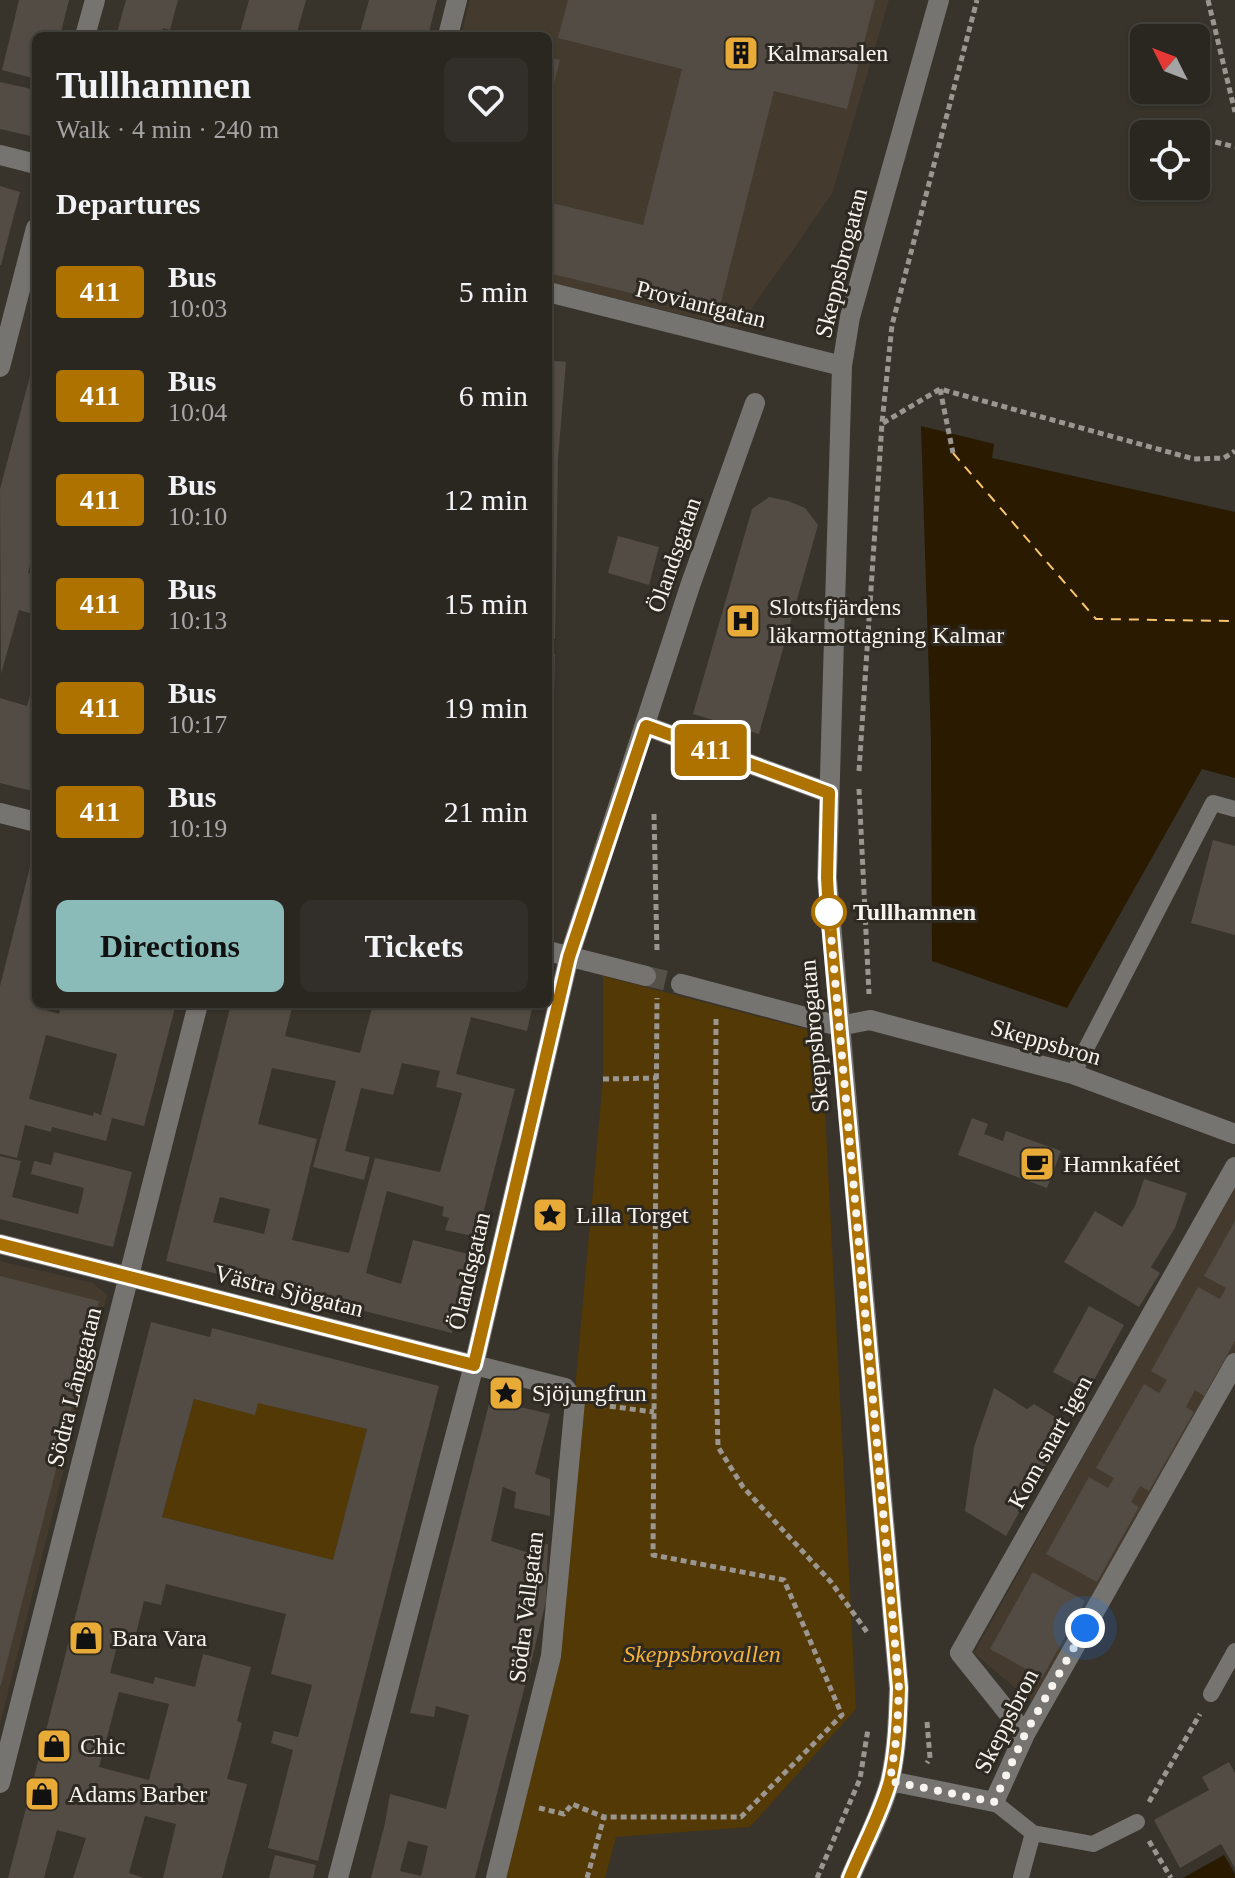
<!DOCTYPE html>
<meta charset="utf-8">
<style>
body{margin:0;font-family:"Times New Roman",serif;background:#322e29;color:#f1f3f6;height:100vh;display:flex;flex-direction:column;font-size:30px;white-space:nowrap}
*{box-sizing:border-box;margin:0}
p{font-size:26px;color:#a5a5a5}
.icon{flex:none;width:44px;height:44px;fill:none;stroke:currentColor;stroke-width:2;stroke-linecap:round;stroke-linejoin:round}
.map{position:relative;flex:1;overflow:hidden}
.details{position:absolute;left:32px;top:32px;width:520px;height:976px;display:flex;flex-direction:column;background:#2a2620;border-radius:12px;box-shadow:0 2px 6px #0004,0 0 0 2px #46433e}
.details>*{flex:none}
.badge{padding:0 16px;border-radius:6px;font-size:28px;line-height:52px}
.needle{width:52px;rotate:312deg}
.controls{position:absolute;left:1130px;top:24px;display:grid;gap:16px}
.controls a{display:grid;place-items:center;width:80px;height:80px;border-radius:12px;background:#2a2620;box-shadow:0 2px 6px #0004,0 0 0 2px #46433e;font-size:40px}
.you{position:absolute;width:40px;height:40px;margin:-20px;border:6px solid #fff;border-radius:50%;background:#1a73e8;box-shadow:0 0 0 12px #1a73e833}
.map>.badge{position:absolute;translate:-50% -50%;box-shadow:0 0 0 4px #fff}
h2{padding:0 24px;font-size:30px;line-height:72px}
.round{display:grid;place-items:center;flex:none;width:84px;height:84px;border-radius:12px;background:#322e29}
.overview{display:flex;align-items:center;justify-content:space-between;height:136px;padding:0 24px}
h1{font-size:38px;font-weight:700;line-height:60px}
.primary-button{display:flex;gap:16px;margin-top:auto;padding:16px 24px}
.primary-button a{flex:1;height:92px;border-radius:12px;background:#8bbbb9;color:#111;font-size:32px;font-weight:700;line-height:92px;text-align:center}
.primary-button a+a{background:#322e29;color:#f1f3f6}
ul{padding:0;list-style:none}
li{display:flex;align-items:center;gap:24px;height:104px;padding:0 24px}
li div{flex:1}
li b{display:block;font-size:30px}
li em{font-style:normal}
li .badge{min-width:88px;font-weight:700;text-align:center}
.map>svg:first-child{display:block}
.built{fill:#443b2e}
.green{fill:#523906}
.water{fill:#291a00}
.lines{fill:none;stroke-linecap:round;stroke-linejoin:round}
.ferry{stroke:#fac56e;stroke-width:2;stroke-dasharray:10 8;stroke-linecap:butt}
.building{fill:#524c44;fill-rule:evenodd}
.street-tunnel{stroke:#555048;stroke-width:20;stroke-dasharray:20 10;stroke-linecap:butt}
.path{stroke:#9b9790;stroke-width:5;stroke-dasharray:6 4;stroke-linecap:butt}
.lane{stroke:#767470;stroke-width:16}
.street{stroke:#767470;stroke-width:20}
.line-casing{stroke:#fff;stroke-width:18}
.line{stroke:#ae7200;stroke-width:12}
.walk{stroke:#f7f3ee;stroke-width:8;stroke-dasharray:0 14.4}
.stop-dot{fill:#fff;stroke:#ae7200;stroke-width:4}
.labels{text-anchor:middle;stroke-width:6;stroke-linejoin:round;paint-order:stroke}
.poi-label{font-size:24px;fill:#f7f3ee;stroke:#2e2921;text-anchor:start}
.street-label{font-size:24px;fill:#f7f3ee;stroke:#2e2921}
.stop-label{font-size:24px;font-weight:bold;fill:#f7f3ee;stroke:#2e2921;text-anchor:start}
.park-label{font-size:24px;font-style:italic;fill:#f6b338;stroke:#2e2921}
</style>
<div class="map">
<svg width="1235" height="1878" viewBox="0 0 1235 1878">
<rect width="100%" height="100%" fill="#38332b"/>
<path class="built" d="M470,0H889L832,194L738,328L548,282V36H461Z
M1235,1184V1351L1033,1703L974,1653Z
M0,1261L93,1283L107,1295L0,1725Z"/>
<path class="green" d="M603,976L821,1033L856,1709L750,1827L616,1837L605,1878H496L551,1656L603,1079Z
M194,1399L255,1414L258,1403L367,1429L333,1560L162,1517Z"/>
<path class="water" d="M921,426L994,444L992,458L1235,512V778L1202,769L1067,1008L932,961L931,740Z
M1224,1855L1235,1874V1878H1183Z"/>
<g class="lines">
<path class="ferry" d="M953,453L1096,619L1235,621"/>
</g>
<path class="building" d="M19,0H69L60,36H36V79L2,70Z
M126,0H178L170,30L163,28L161,36H116Z
M249,0H306L296,36H239Z
M369,0H437L428,36H359Z
M568,0H875L847,109L774,91L718,314L548,273V202L643,225L682,69L558,38Z
M548,57L560,60L549,103H548Z
M0,82L36,90L35,137L0,129Z
M0,186L20,192L1,265H0Z
M35,357L36,544L28,573L36,575V615L19,610L1,674L0,489Z
M548,360L566,362L558,459L555,639H548Z
M769,497L788,501L805,508L818,525L759,734L693,714L752,509Z
M618,536L659,547L649,585L608,573Z
M548,654H555L551,817H548Z
M35,678H36V792L0,783V698L27,706Z
M1213,840L1235,846V935L1191,923Z
M35,847L36,1004H45L43,1009L59,1014L62,1004L70,1006V1004H176L144,1126L112,1118L106,1141L52,1127L51,1132L25,1125L17,1158L0,1154V986ZM46,1035L117,1054L101,1115L94,1112L93,1116L29,1099Z
M231,1004H293L285,1036L360,1053L373,1004H533L527,1031L471,1017L456,1074L515,1089L477,1237L445,1230L449,1218L442,1216L444,1207L387,1191L366,1273L401,1284L413,1240L472,1255L452,1333L166,1261ZM402,1063L440,1071L436,1087L462,1093L440,1172L375,1158L349,1253L292,1240L317,1139L258,1124L272,1068L336,1081L313,1167L364,1180L370,1157L345,1151L361,1088L393,1095ZM220,1197L270,1209L264,1234L213,1222Z
M972,1118L988,1124L984,1134L1003,1141L1006,1131L1061,1151L1047,1188L958,1155Z
M54,1152L132,1172L113,1247L0,1219V1156L21,1161L12,1197L78,1214L84,1188L31,1174L34,1161L51,1165Z
M1144,1179L1187,1193L1175,1228L1151,1267L1160,1273L1139,1307L1064,1262L1095,1211L1122,1227L1135,1206Z
M1235,1221V1341L1204,1396L1195,1390L1186,1407L1194,1412L1149,1491L1140,1486L1131,1502L1139,1507L1097,1582L1046,1554L1089,1477L1108,1488L1114,1478L1096,1468L1144,1384L1159,1393L1167,1380L1151,1371L1198,1287L1220,1299L1226,1288L1204,1276Z
M0,1276L99,1301L1,1685H0Z
M1089,1306L1124,1325L1088,1391L1053,1372Z
M151,1322L210,1337L212,1328L439,1386L346,1750L318,1861L268,1848L293,1750L271,1743L274,1731L298,1737L312,1685L271,1674L286,1614L166,1584L161,1605L144,1601L135,1638L120,1634L110,1673L153,1684L155,1677L195,1687L203,1654L251,1667L237,1721L242,1723L227,1779L247,1784L222,1878H163L176,1824L145,1816L129,1873L144,1878H73L86,1838L57,1830L44,1878H8ZM194,1399L255,1415L258,1403L367,1429L333,1560L162,1517ZM119,1692L169,1704L149,1780L99,1767Z
M994,1388L1027,1409L1034,1404L1068,1425L1006,1536L965,1511L974,1447Z
M490,1400L550,1414L535,1474L550,1479V1516L514,1508L516,1492L503,1487L491,1541L536,1555V1545L548,1544L546,1601L531,1663L475,1878H371L385,1823L390,1794L446,1809L469,1715L436,1706L434,1717L410,1713ZM408,1841L428,1846L421,1876L400,1871Z
M1033,1572L1085,1601L1042,1678L990,1649Z
M1229,1762L1235,1773V1868L1221,1844L1180,1868L1154,1820L1209,1790L1202,1777Z
M275,1855L316,1865L313,1878H269Z"/>
<g class="lines">
<path class="street-tunnel" d="M646,976L681,984"/>
<path class="path" d="M1208,0L1235,112
M1196,137L1235,147
M940,389L953,453
M883,423L940,389L1194,459L1224,458L1235,451
M859,771L882,423L892,325L977,0
M859,789L869,994
M654,814L657,952
M716,1019L715,1326L718,1447L743,1487L831,1582L867,1632
M603,1079L657,1078
M600,1405L654,1412
M927,1722L930,1758L927,1763
M1149,1802L1200,1714
M539,1808L564,1814L572,1804L604,1817
M1149,1841L1171,1878
M587,1878L604,1817H741L842,1715L784,1580L653,1555L657,998
M817,1878L860,1779L868,1729"/>
<path class="lane" d="M1073,1074L1213,803L1235,809
M1211,1694L1235,1651
M994,1802L1033,1833L1093,1844L1137,1822
M1021,1877L1033,1833"/>
<path class="street" d="M85,36L95,0
M448,36L457,0
M0,155L36,164
M548,292L842,366
M0,367L36,228
M646,726L829,793
M0,813L36,822
M548,951L646,976
M681,984L839,1026L870,1020L1073,1074L1235,1134
M0,1244L565,1388L575,1401L551,1656L496,1878
M1025,1734L960,1653L1235,1167
M890,1781L994,1802L1025,1734L1235,1363
M0,1783L198,1004
M338,1878L474,1365L569,957L690,586L755,403
M850,1878C864,1846 881,1814 890,1781C897,1750 898,1719 899,1688L827,878L842,366L850,317L939,0"/>
</g>
<g class="lines">
<defs>
<path id="line" d="M0,1244L474,1365L569,957L646,726L829,793L827,878L829,912L899,1688C898,1719 897,1750 890,1781C881,1814 863,1846 850,1878"/>
</defs>
<use href="#line" class="line-casing"/>
<use href="#line" class="line"/>
<path class="walk" d="M829,912L899,1688L897,1734L890,1781L994,1802L1025,1734L1085,1628"/>
</g>
<defs>
<symbol id="building-square" viewBox="-11 -11 22 22"><rect x="-9" y="-9" width="18" height="18" rx="4" fill="#e9ab38" stroke="#2e2921"/><path d="M-4-6H4V6H1V3H-1V6H-4ZM-2.5-4.3h1.7v1.8h-1.7ZM.8-4.3h1.7v1.8H.8ZM-2.5-1h1.7V.8h-1.7ZM.8-1h1.7V.8H.8Z" fill="#111"/></symbol>
<symbol id="hospital-square" viewBox="-11 -11 22 22"><rect x="-9" y="-9" width="18" height="18" rx="4" fill="#e9ab38" stroke="#2e2921"/><path d="M-5-5h3v3.5h4V-5h3V5h-3V1.5h-4V5h-3Z" fill="#111"/></symbol>
<symbol id="cafe-square" viewBox="-11 -11 22 22"><rect x="-9" y="-9" width="18" height="18" rx="4" fill="#e9ab38" stroke="#2e2921"/><path d="M-5.5-4.5H6V0H3Q3 3.5 0 3.5H-2.5Q-5.5 3.5-5.5 0ZM3-3.2v2h1.7v-2ZM-6 4.5H4V6H-6Z" fill="#111"/></symbol>
<symbol id="sight-square" viewBox="-11 -11 22 22"><rect x="-9" y="-9" width="18" height="18" rx="4" fill="#e9ab38" stroke="#2e2921"/><path d="M0-6L1.8-2.2L6-1.7L2.9 1.2L3.7 5.4L0 3.3L-3.7 5.4L-2.9 1.2L-6-1.7L-1.8-2.2Z" fill="#111"/></symbol>
<symbol id="shop-square" viewBox="-11 -11 22 22"><rect x="-9" y="-9" width="18" height="18" rx="4" fill="#e9ab38" stroke="#2e2921"/><path d="M-5-2.5h2.3a2.7 3.5 0 0 1 5.4 0H5L5.5 6h-11ZM-1.5-2.5h3a1.5 2.3 0 0 0-3 0Z" fill="#111"/></symbol>
</defs>
<g fill-rule="evenodd">
<use href="#building-square" x="721" y="33" width="40" height="40"/>
<use href="#hospital-square" x="723" y="601" width="40" height="40"/>
<use href="#cafe-square" x="1017" y="1144" width="40" height="40"/>
<use href="#sight-square" x="530" y="1195" width="40" height="40"/>
<use href="#sight-square" x="486" y="1373" width="40" height="40"/>
<use href="#shop-square" x="66" y="1618" width="40" height="40"/>
<use href="#shop-square" x="34" y="1726" width="40" height="40"/>
<use href="#shop-square" x="22" y="1774" width="40" height="40"/>
</g>
<circle class="stop-dot" cx="829" cy="912" r="16"/>
<g class="labels">
<g class="poi-label">
<text x="767" y="61">Kalmarsalen</text>
<text x="769" y="615">Slottsfjärdens<tspan x="769" dy="28">läkarmottagning Kalmar</tspan></text>
<text x="1063" y="1172">Hamnkaféet</text>
<text x="576" y="1223">Lilla Torget</text>
<text x="532" y="1401">Sjöjungfrun</text>
<text x="112" y="1646">Bara Vara</text>
<text x="80" y="1754">Chic</text>
<text x="68" y="1802">Adams Barber</text>
</g>
<g class="street-label">
<text transform="translate(841 263) rotate(-76)" y="8">Skeppsbrogatan</text>
<text transform="translate(701 304) rotate(14)" y="8">Proviantgatan</text>
<text transform="translate(674 555) rotate(-71)" y="8">Ölandsgatan</text>
<text transform="translate(814 1036) rotate(-95)" y="8">Skeppsbrogatan</text>
<text transform="translate(1046 1042) rotate(16)" y="8">Skeppsbron</text>
<text transform="translate(469 1271) rotate(-77)" y="8">Ölandsgatan</text>
<text transform="translate(289 1291) rotate(14)" y="8">Västra Sjögatan</text>
<text transform="translate(74 1387) rotate(-76)" y="8">Södra Långgatan</text>
<text transform="translate(1050 1442) rotate(-61)" y="8">Kom snart igen</text>
<text transform="translate(526 1607) rotate(-83)" y="8">Södra Vallgatan</text>
<text transform="translate(1006 1721) rotate(-63)" y="8">Skeppsbron</text>
</g>
<g class="stop-label">
<text x="853" y="920">Tullhamnen</text>
</g>
<g class="park-label">
<text x="702" y="1662">Skeppsbrovallen</text>
</g>
</g>
</svg>
<div class="controls">
<a><svg class="needle" viewBox="-14 -14 28 28"><path d="M0-13l5 13h-10z" fill="#e53935"/><path d="M0 13l5-13h-10z" fill="#a5a5a5"/></svg></a>
<a><svg class="icon" aria-label="locate" viewBox="0 0 24 24"><circle cx="12" cy="12" r="6"/><path d="M12 2v4M12 18v4M2 12h4M18 12h4"/></svg></a>
</div>
<div class="you" style="left:1085px;top:1628px"></div>
<b class="badge" style="left:711px;top:750px;background:#ae7200;color:#fff">411</b>
<section class="details">
<div class="overview"><div><h1>Tullhamnen</h1><p>Walk · 4 min · 240 m</p></div><a class="round"><svg class="icon" aria-label="heart" viewBox="0 0 24 24"><path d="M12 20l-8-8c-3-5 5-10 8-4 3-6 11-1 8 4z"/></svg></a></div>
<h2>Departures</h2>
<ul>
<li><span class="badge" style="background:#ae7200;color:#fff">411</span><div><b>Bus</b><p>10:03</p></div><em>5 min</em></li>
<li><span class="badge" style="background:#ae7200;color:#fff">411</span><div><b>Bus</b><p>10:04</p></div><em>6 min</em></li>
<li><span class="badge" style="background:#ae7200;color:#fff">411</span><div><b>Bus</b><p>10:10</p></div><em>12 min</em></li>
<li><span class="badge" style="background:#ae7200;color:#fff">411</span><div><b>Bus</b><p>10:13</p></div><em>15 min</em></li>
<li><span class="badge" style="background:#ae7200;color:#fff">411</span><div><b>Bus</b><p>10:17</p></div><em>19 min</em></li>
<li><span class="badge" style="background:#ae7200;color:#fff">411</span><div><b>Bus</b><p>10:19</p></div><em>21 min</em></li>
</ul>
<div class="primary-button"><a>Directions</a><a>Tickets</a></div>
</section>
</div>
